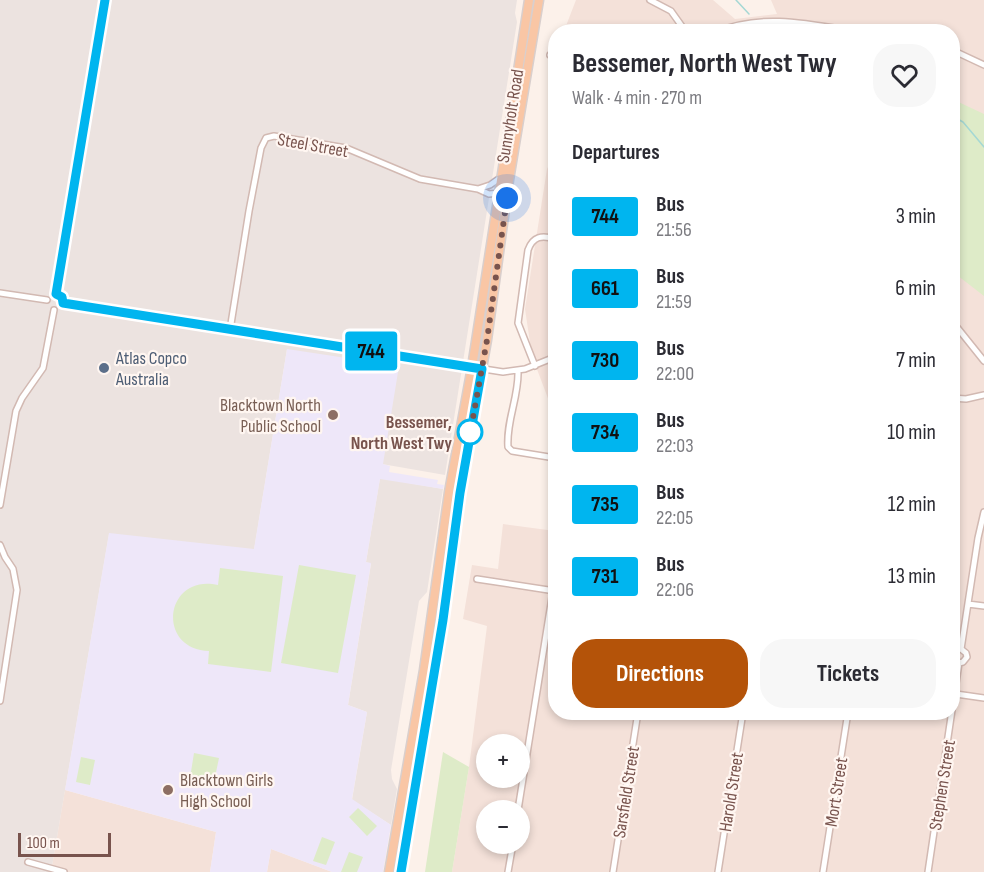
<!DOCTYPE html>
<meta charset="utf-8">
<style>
body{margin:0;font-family:"Sofia Sans Condensed",sans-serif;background:#f7f7f7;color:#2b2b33;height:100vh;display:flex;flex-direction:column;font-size:22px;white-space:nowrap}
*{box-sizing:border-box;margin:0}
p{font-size:20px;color:#7c7c81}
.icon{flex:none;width:33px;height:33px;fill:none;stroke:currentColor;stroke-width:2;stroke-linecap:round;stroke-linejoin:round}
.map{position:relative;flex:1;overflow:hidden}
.details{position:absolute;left:548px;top:24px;width:412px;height:696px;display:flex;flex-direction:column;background:#fff;border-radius:24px;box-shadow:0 3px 9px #0003}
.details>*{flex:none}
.badge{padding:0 12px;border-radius:4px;font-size:21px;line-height:39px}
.tools{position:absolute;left:476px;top:734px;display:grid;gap:12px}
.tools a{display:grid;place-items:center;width:54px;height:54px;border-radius:50%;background:#fff;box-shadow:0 3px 9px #0003;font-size:30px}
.scale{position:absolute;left:18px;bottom:15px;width:93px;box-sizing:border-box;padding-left:6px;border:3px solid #78534d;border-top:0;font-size:16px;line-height:21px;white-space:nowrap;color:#78534d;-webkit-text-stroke:4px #fff6f1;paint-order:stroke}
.you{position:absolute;width:30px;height:30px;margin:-15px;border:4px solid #fff;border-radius:50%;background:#1a73e8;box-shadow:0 0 0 9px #1a73e833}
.map>.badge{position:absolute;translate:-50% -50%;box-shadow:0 0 0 3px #fff}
h2{padding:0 24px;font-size:22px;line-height:54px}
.round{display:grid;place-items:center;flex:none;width:63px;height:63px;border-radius:24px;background:#f7f7f7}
.overview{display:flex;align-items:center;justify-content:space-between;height:102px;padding:0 24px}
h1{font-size:28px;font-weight:700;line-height:45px}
.action{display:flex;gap:12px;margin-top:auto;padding:12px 24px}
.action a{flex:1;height:69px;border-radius:24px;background:#b45309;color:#fff;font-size:24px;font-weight:700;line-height:69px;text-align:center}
.action a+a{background:#f7f7f7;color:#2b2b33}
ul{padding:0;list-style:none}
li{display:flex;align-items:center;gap:18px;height:72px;padding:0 24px}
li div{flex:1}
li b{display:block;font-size:22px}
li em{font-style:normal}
li .badge{min-width:66px;font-weight:700;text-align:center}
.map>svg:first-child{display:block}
.residential{fill:#f4e1d9;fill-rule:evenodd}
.industrial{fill:#ece3e0}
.education{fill:#eee7f9}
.green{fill:#deebc8}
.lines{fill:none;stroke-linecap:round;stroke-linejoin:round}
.stream{stroke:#a5d8d4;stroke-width:1.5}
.minor-casing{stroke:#d2b9b2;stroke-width:8}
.primary-casing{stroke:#d9cfcd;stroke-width:11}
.minor{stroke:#fff;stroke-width:5}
.primary{stroke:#f9c6a5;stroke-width:8}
.line-casing{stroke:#fff;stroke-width:14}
.line{stroke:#00b5ef;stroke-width:9}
.walk{stroke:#78534d;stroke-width:6;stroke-dasharray:0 10.8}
.service-dot{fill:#5c6f8a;stroke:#fff6f1;stroke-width:2}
.education-dot{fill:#8d6e63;stroke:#fff6f1;stroke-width:2}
.stop-dot{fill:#fff;stroke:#00b5ef;stroke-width:3}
.labels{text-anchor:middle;stroke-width:4.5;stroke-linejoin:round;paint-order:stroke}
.street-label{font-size:18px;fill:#78534d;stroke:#fff6f1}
.service-label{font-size:18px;fill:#4e5e75;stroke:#fff6f1;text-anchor:start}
.education-label{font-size:18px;fill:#785e54;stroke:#fff6f1;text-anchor:end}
.stop-label{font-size:18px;font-weight:bold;fill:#78534d;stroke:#fff6f1;text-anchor:end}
</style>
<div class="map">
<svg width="984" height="872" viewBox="0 0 984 872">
<rect width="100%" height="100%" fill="#fcf1ea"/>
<path class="residential" d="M576,0H713L735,19L777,14L771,0H984V872H452L469,767L487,626L463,619L472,565L498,569L503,524L555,531V712H952V32L564,31ZM486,744H519V777H486ZM486,810H519V843H486Z
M555,153V417L532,356L525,309L547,169Z
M65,790L216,832L210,872H51Z
M271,849L332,872H267Z"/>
<path class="industrial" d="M0,0H517L515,13L517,22L445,475L382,464L287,349L254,550L109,534L51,872H0Z
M380,478L443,489L427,592L419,601L391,770L392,779L397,789L391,825L352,800L367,712L348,705L371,564L366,562Z"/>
<path class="education" d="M287,349L399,366L383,464L390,466L389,472L438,480L437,484L444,485L443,489L380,479L366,562L371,563L348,705L367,712L352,799L391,825L383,872H332L271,849L267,872H210L216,832L65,790L109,533L254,549Z"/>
<path class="green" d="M952,99L984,114V296L953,272Z
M299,565L356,575L338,673L281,663Z
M220,568L283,576L271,672L208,664L209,651C155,649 165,573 218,585Z
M443,752L469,767L452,872H425Z
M194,753L219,758L214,782L190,778Z
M81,757L95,760L90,785L76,782Z
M358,808L377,826L367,836L349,817Z
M322,837L335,842L326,865L313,861Z
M349,852L363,857L357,872H341Z"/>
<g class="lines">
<path class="stream" d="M736,0L749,14
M760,27L763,32
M952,116L963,122L984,147"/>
<defs>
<path id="minor" d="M650,0L671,11L686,32
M717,32C763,13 809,24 856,32
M952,50L984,65
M550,55L555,56
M478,189L490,185L500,178
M0,293L47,300
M56,294L105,0
M63,303L503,372L525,369L555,357
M952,321L984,361
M230,330L249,211L261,148L266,138L274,136L346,148L420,179L478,189L489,194L500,193
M535,366L518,323L528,250C533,236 542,235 555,239
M518,371C519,397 506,421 508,447L512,451L555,458
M952,398L966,399L984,395
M0,505L16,411L22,398L43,368L54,310
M0,545L5,557L13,569L17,590L0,701
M477,579L555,591
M968,604L984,606
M961,649L978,538L984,512
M954,654V659L959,663
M959,663L963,662L967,657L966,653L961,649
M956,694L984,698
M518,810L553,591
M28,862L64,872
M508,872L513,843
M613,872L638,712
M718,872L743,712
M823,872L848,712
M928,872L959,663"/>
<path id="primary" d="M389,872L424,670L449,492L472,367L529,0
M401,872L443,620L460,493L487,340L509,180L539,0"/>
</defs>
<use href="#minor" class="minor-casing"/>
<use href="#primary" class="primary-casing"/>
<use href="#minor" class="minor"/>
<use href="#primary" class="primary"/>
</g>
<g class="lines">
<defs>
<path id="line" d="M105,0L56,294L62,297L63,303L482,369L460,493L443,620L401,872"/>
</defs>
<use href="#line" class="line-casing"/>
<use href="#line" class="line"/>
<path class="walk" d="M470,432L469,440L487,340L507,198"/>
</g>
<circle class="service-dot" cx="104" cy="368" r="6"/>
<g class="education-dot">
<circle cx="333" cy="415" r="6"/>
<circle cx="168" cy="790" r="6"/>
</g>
<circle class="stop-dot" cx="470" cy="432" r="12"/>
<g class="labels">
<g class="street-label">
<text transform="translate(510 116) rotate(-81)" y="6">Sunnyholt Road</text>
<text transform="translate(313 145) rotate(10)" y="6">Steel Street</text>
<text transform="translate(942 785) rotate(-81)" y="6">Stephen Street</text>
<text transform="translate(626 792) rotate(-81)" y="6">Sarsfield Street</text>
<text transform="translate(731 792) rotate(-81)" y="6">Harold Street</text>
<text transform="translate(836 792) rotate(-81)" y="6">Mort Street</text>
</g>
<g class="service-label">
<text x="116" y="364">Atlas Copco<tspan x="116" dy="21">Australia</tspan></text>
</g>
<g class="education-label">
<text x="321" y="411">Blacktown North<tspan x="321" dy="21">Public School</tspan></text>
<text x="180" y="786" text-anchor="start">Blacktown Girls<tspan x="180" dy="21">High School</tspan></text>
</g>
<g class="stop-label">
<text x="452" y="428">Bessemer,<tspan x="452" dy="21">North West Twy</tspan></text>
</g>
</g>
</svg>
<div class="tools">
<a>+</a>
<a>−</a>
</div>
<div class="scale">100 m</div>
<div class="you" style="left:507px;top:198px"></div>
<b class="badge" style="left:371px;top:351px;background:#00b5ef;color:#111">744</b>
<section class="details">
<div class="overview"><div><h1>Bessemer, North West Twy</h1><p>Walk · 4 min · 270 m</p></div><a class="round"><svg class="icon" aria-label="heart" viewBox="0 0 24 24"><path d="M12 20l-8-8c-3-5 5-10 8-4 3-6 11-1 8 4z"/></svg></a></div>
<h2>Departures</h2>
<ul>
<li><span class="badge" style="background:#00b5ef;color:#111">744</span><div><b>Bus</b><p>21:56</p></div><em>3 min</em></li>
<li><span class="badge" style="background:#00b5ef;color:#111">661</span><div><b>Bus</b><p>21:59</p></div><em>6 min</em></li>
<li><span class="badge" style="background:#00b5ef;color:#111">730</span><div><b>Bus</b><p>22:00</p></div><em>7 min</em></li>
<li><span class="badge" style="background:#00b5ef;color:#111">734</span><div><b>Bus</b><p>22:03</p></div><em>10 min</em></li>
<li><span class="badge" style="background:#00b5ef;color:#111">735</span><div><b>Bus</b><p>22:05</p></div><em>12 min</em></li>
<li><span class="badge" style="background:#00b5ef;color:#111">731</span><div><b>Bus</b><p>22:06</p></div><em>13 min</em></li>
</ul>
<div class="action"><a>Directions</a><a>Tickets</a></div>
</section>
</div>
